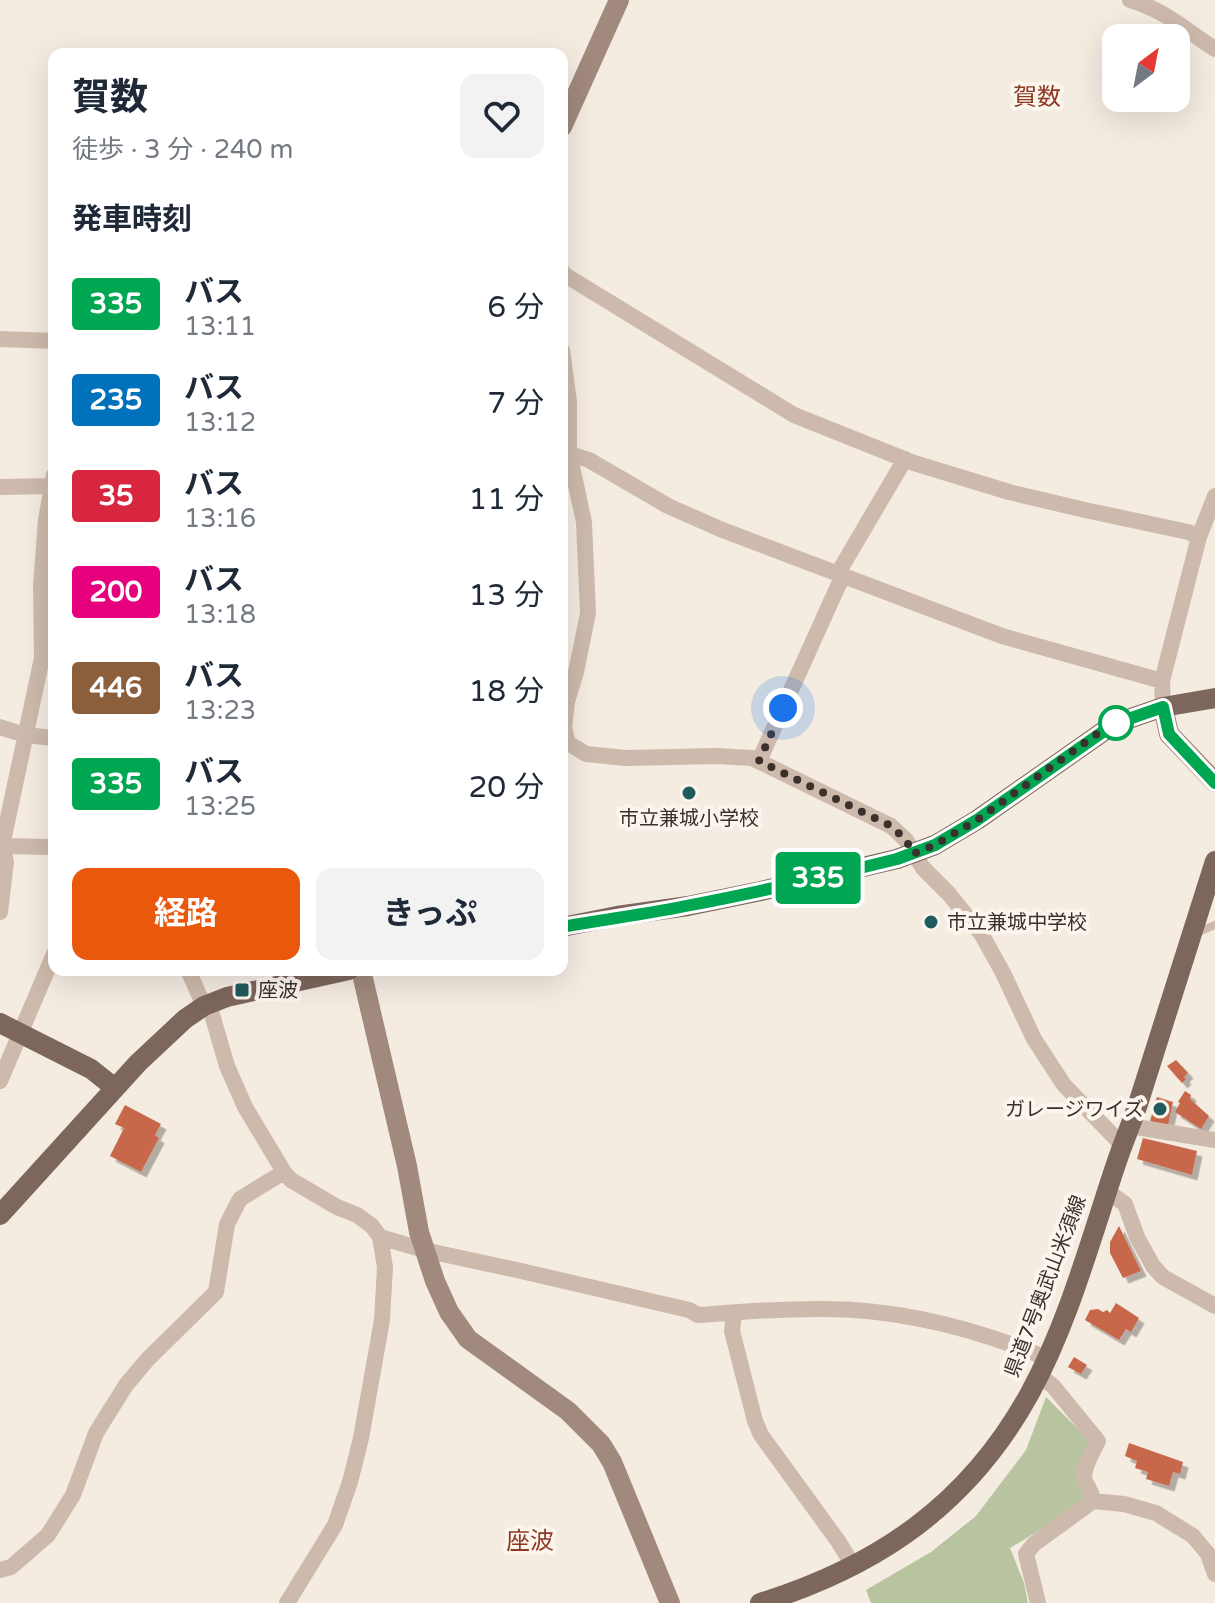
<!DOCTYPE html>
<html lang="ja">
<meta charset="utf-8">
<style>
body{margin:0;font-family:"Varela Round","Noto Sans JP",sans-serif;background:#f2f2f3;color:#1f2937;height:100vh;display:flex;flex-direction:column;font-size:30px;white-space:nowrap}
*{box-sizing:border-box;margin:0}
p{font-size:26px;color:#747a83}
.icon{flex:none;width:44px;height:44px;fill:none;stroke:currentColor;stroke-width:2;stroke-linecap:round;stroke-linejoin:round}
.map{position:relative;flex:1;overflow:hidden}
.details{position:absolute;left:48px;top:48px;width:520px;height:928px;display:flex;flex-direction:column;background:#fff;border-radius:16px;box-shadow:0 8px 32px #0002}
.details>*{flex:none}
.badge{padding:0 16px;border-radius:6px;font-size:28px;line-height:52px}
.needle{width:52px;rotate:32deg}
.buttons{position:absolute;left:1102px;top:24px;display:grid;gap:16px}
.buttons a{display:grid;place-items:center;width:88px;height:88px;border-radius:16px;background:#fff;box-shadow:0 8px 32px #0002;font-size:40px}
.you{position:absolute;width:40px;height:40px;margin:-20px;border:6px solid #fff;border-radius:50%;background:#1a73e8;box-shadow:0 0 0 12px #1a73e833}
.map>.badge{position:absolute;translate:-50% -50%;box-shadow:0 0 0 4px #fff}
h2{padding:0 24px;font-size:30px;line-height:72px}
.round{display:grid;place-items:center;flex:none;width:84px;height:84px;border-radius:16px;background:#f2f2f3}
.headline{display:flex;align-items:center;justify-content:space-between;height:136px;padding:0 24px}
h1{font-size:38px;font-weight:700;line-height:60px}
.primary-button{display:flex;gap:16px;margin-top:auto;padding:16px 24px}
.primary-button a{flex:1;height:92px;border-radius:16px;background:#ea580c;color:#fff;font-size:32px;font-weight:700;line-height:92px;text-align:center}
.primary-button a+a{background:#f2f2f3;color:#1f2937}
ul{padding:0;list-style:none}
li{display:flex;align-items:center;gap:24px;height:96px;padding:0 24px}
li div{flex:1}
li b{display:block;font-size:30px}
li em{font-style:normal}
li .badge{min-width:88px;font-weight:700;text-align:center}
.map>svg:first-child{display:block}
.green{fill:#b8c4a0}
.building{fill:#c8674b;filter:url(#shadow)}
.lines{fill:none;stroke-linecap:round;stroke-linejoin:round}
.lane{stroke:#cdbaac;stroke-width:8}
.street{stroke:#cdbaac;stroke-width:16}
.secondary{stroke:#a1897d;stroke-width:20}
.primary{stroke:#7d665c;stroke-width:20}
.line-casing{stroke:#fff;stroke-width:18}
.line{stroke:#00a651;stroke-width:12}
.walk{stroke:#3b302b;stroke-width:8;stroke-dasharray:0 14.4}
.stop-dot{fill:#fff;stroke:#00a651;stroke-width:4}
.poi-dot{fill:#1f5b5e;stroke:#fbf5ee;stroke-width:3}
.labels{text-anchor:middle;stroke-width:8;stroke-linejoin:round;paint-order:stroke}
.poi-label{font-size:20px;fill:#3b302b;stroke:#fbf5ee;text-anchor:start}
.street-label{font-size:20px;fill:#3b302b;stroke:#fbf5ee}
.quarter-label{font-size:24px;fill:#8c3922;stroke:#fbf5ee}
</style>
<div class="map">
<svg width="1215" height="1603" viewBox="0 0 1215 1603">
<defs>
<filter id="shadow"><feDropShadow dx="5.5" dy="5.5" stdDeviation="0" flood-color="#0004"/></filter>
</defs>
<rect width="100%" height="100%" fill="#f4ebe1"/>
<path class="green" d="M1046,1397L1092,1443L1088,1501L1010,1548L1024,1583L1028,1603H871L866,1590L931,1552L976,1516L1026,1450Z"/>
<path class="building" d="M1176,1060L1188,1073L1184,1077L1186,1079L1182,1083L1167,1066Z
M1185,1091L1191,1095L1190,1099L1209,1116L1201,1129L1175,1112L1180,1103L1178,1102Z
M1157,1097L1173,1102L1168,1125L1150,1121Z
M125,1105L161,1124L155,1135L159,1138L141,1172L110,1156L124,1128L115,1124Z
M1143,1138L1197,1151L1192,1175L1137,1159Z
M1119,1226L1141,1271L1123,1278L1110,1253V1242Z
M1116,1303L1139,1318L1131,1332L1126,1329L1119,1340L1085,1320L1090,1310L1098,1309L1103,1312L1107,1310L1110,1313Z
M1074,1357L1087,1365L1081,1374L1068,1367Z
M1129,1443L1183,1462L1180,1474L1173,1472L1169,1486L1146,1479L1148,1472L1135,1468L1137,1461L1125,1456Z"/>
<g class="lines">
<path class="lane" d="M1196,933L1215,925"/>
<path class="street" d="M1130,0C1165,10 1185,30 1215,49
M562,271L565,275L794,415L914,463L1009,492L1085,510L1188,532L1199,537
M0,339L54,341
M562,350L569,402V453L584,522L588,613L576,672L567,702L564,728L568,743L586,754L626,758L716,756L752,758L891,826L906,840L923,868L949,894L982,935L1003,973L1034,1039L1064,1085L1122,1145
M564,452L589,460L668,506L720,529L1002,636L1162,681
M0,487L54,486
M838,573L905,459
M1163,707L1162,681L1199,537L1215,496
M0,727L25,735L54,738
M759,761L843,575
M0,846L54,847
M0,912L6,862L2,846L42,658L41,585L46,520L54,475
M188,970L204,1006
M209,1004L227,1066L245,1107L284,1172L291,1180L337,1207L357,1215L372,1226L380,1237L385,1267L382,1320L361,1438L350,1482L335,1525L287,1603
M0,1081L54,954
M1130,1126L1215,1140
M1107,1191L1125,1204L1137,1237L1153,1266L1163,1277L1215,1306
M380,1237L424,1250L521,1271L689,1310L698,1315C741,1312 784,1308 827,1309C903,1310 977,1329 1046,1358
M734,1313L732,1331L755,1421L761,1435L838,1541L854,1567
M1039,1375L1053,1386L1098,1441C1093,1452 1081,1470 1085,1481C1089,1490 1092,1492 1093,1501L1124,1504L1156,1513L1193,1536L1208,1554L1215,1574
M0,1570L11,1567L48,1535L73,1495L96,1433L126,1385L147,1360L216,1292L227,1224L240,1199L284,1172
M1038,1603L1026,1554L1034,1544L1093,1501"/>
<path class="secondary" d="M562,127L619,0
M1163,707L1169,734L1215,782
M361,970L407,1166L419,1232L435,1281L449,1312L468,1339L568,1411L601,1444L612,1462L670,1603"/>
<path class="primary" d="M562,927L617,916L688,906L761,891L897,859L935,845L977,820L1114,724L1163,707L1215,698
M0,1023L91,1069L115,1088
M0,1215L138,1063L185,1019L204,1006L227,997L349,970
M760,1603C879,1566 969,1504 1030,1393C1068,1323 1090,1242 1115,1167C1122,1145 1131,1125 1138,1104C1164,1023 1189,942 1215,861"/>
</g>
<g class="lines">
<defs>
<path id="line" d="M562,927C605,919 648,914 691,905C760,892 828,876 897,859L935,845L977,820L1114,724L1163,707L1169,734L1215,783"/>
</defs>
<use href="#line" class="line-casing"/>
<use href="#line" class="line"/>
<path class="walk" d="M783,708L759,761L891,826L906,840L913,854L935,845L977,820L1097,734L1116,723"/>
</g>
<circle class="stop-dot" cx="1116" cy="723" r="16"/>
<g class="poi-dot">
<circle cx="689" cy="793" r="8"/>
<circle cx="931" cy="922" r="8"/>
<rect x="234" y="982" width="16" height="16" rx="4"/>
<circle cx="1160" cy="1109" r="8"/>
</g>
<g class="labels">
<g class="poi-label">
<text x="689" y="825" text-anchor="middle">市立兼城小学校</text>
<text x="947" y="929">市立兼城中学校</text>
<text x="258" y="997">座波</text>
<text x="1144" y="1116" text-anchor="end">ガレージワイズ</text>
</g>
<g class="street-label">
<text transform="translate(1045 1286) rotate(-69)" y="7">県道7号奥武山米須線</text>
</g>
<g class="quarter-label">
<text x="1037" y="105">賀数</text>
<text x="530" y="1549">座波</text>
</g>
</g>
</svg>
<div class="buttons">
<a><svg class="needle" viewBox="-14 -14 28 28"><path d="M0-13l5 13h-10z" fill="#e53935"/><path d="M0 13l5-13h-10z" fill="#747a83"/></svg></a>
</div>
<div class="you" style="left:783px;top:708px"></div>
<b class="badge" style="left:818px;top:878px;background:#00a651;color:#fff">335</b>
<section class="details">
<div class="headline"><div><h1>賀数</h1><p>徒歩 · 3 分 · 240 m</p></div><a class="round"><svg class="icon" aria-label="heart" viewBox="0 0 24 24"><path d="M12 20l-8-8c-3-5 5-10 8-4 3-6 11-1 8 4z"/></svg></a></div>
<h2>発車時刻</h2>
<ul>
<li><span class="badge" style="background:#00a651;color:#fff">335</span><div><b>バス</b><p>13:11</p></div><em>6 分</em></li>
<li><span class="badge" style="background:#0072bc;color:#fff">235</span><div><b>バス</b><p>13:12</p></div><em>7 分</em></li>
<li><span class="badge" style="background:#d7263d;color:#fff">35</span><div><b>バス</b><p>13:16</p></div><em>11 分</em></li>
<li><span class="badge" style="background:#e6007e;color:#fff">200</span><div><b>バス</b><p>13:18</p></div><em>13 分</em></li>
<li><span class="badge" style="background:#8b5e3c;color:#fff">446</span><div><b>バス</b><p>13:23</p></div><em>18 分</em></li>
<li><span class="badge" style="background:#00a651;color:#fff">335</span><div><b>バス</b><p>13:25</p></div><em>20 分</em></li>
</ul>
<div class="primary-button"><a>経路</a><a>きっぷ</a></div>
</section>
</div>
